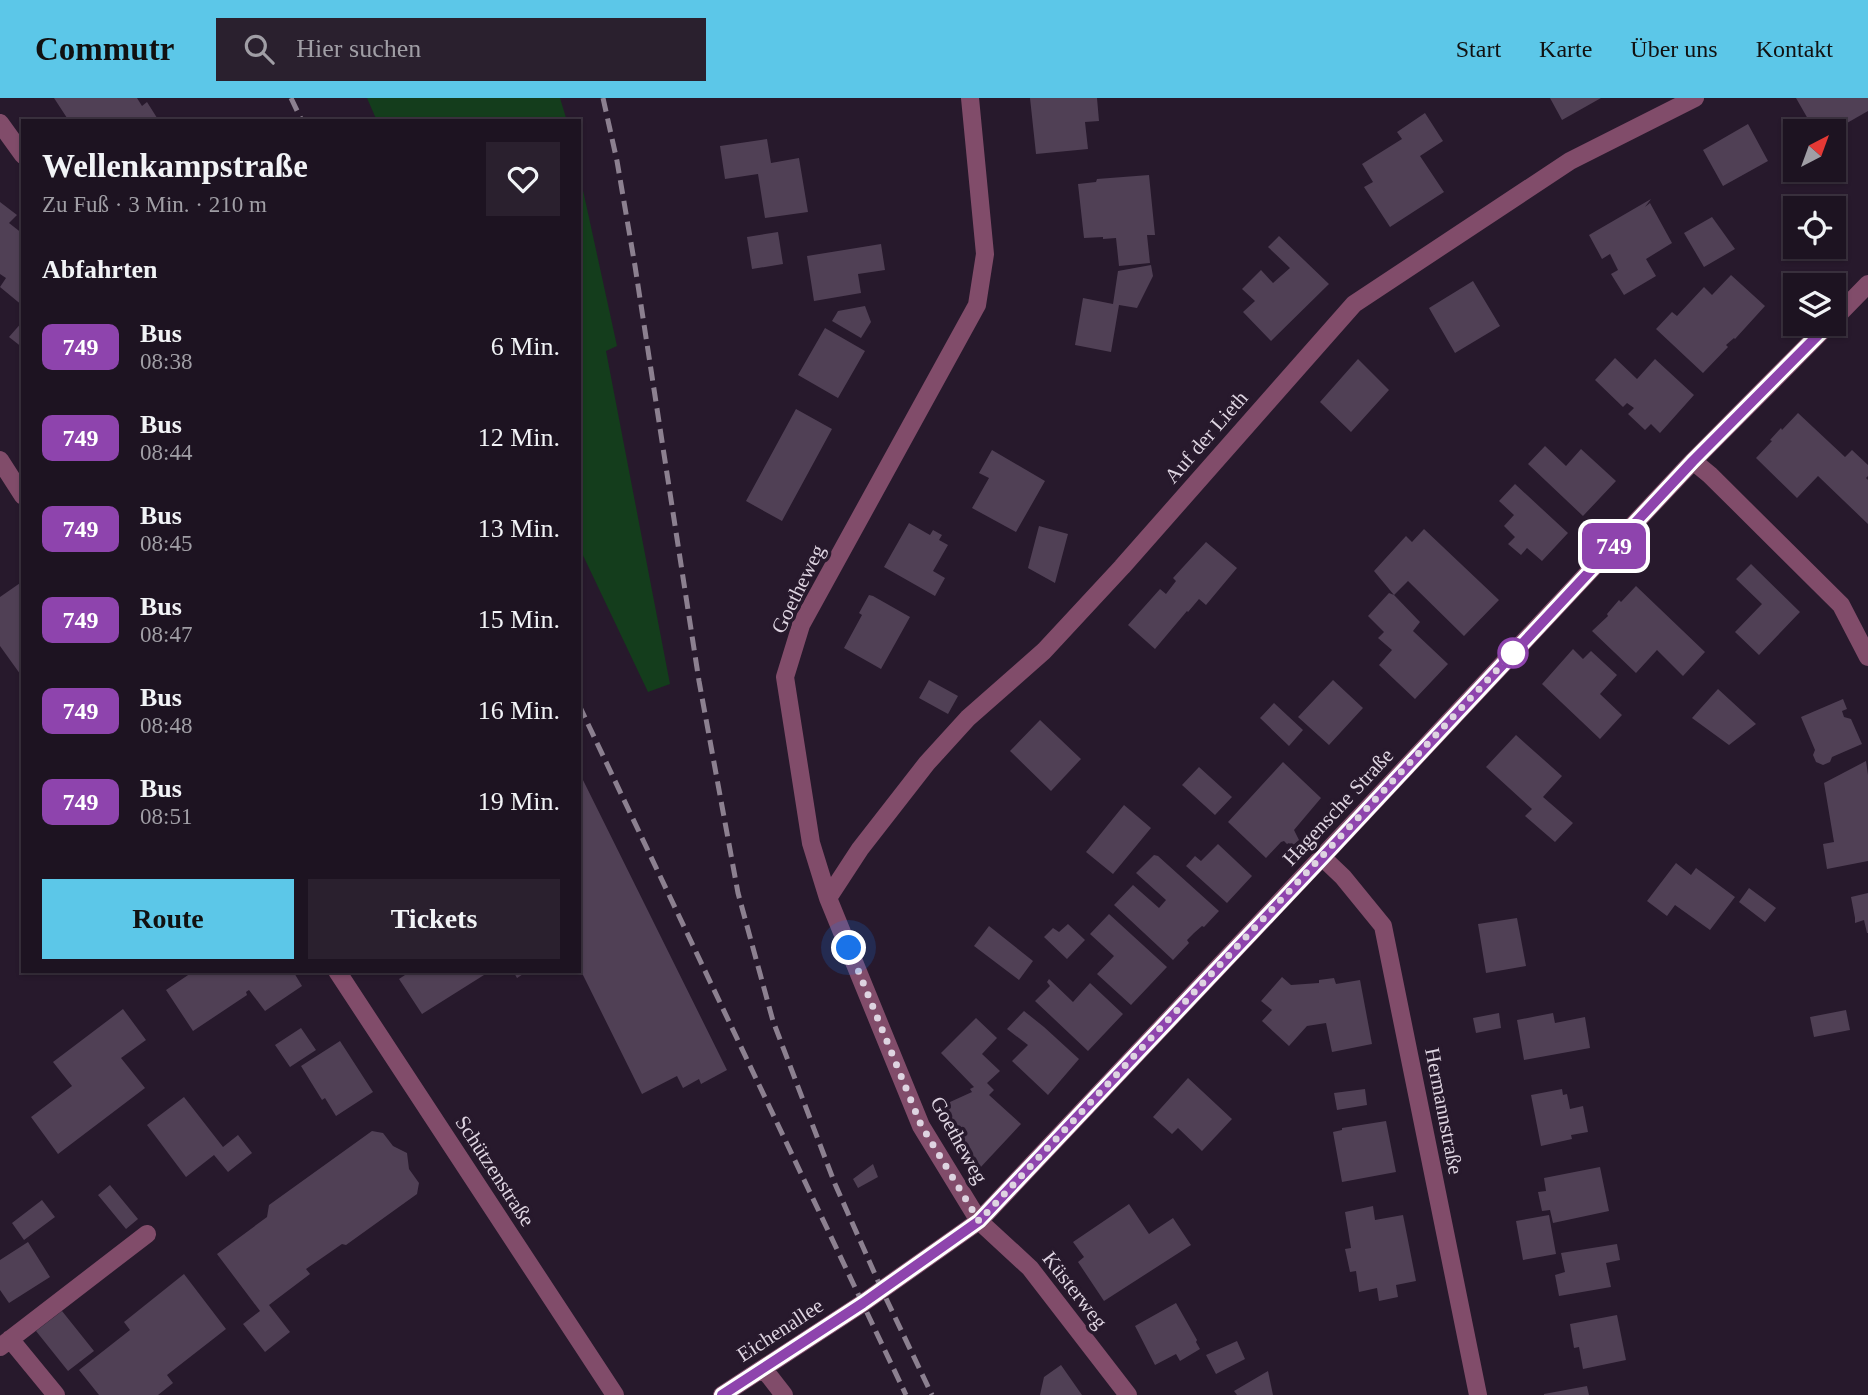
<!DOCTYPE html>
<html lang="de">
<meta charset="utf-8">
<style>
body{margin:0;font-family:Georgia,serif;background:#2a202e;color:#f1f3f6;height:100vh;display:flex;flex-direction:column;font-size:26px;white-space:nowrap}
*{box-sizing:border-box;margin:0}
p{font-size:23px;color:#a09ea5}
.icon{flex:none;width:38px;height:38px;fill:none;stroke:currentColor;stroke-width:2;stroke-linecap:round;stroke-linejoin:round}
.map{position:relative;flex:1;overflow:hidden}
.sheet{position:absolute;left:21px;top:21px;width:560px;height:854px;display:flex;flex-direction:column;background:#1d1321;border-radius:0px;box-shadow:0 2px 5px #0004,0 0 0 2px #3b323f}
.sheet>*{flex:none}
.badge{padding:0 14px;border-radius:10px;font-size:24px;line-height:46px}
.needle{width:46px;rotate:41deg}
.tools{position:absolute;left:1783px;top:21px;display:grid;gap:14px}
.tools a{display:grid;place-items:center;width:63px;height:63px;border-radius:0px;background:#1d1321;box-shadow:0 2px 5px #0004,0 0 0 2px #3b323f;font-size:35px}
.you{position:absolute;width:35px;height:35px;margin:-18px;border:5px solid #fff;border-radius:50%;background:#1a73e8;box-shadow:0 0 0 10px #1a73e833}
.map>.badge{position:absolute;translate:-50% -50%;box-shadow:0 0 0 4px #fff}
h2{padding:0 21px;font-size:26px;line-height:63px}
.round{display:grid;place-items:center;flex:none;width:74px;height:74px;border-radius:0px;background:#2a202e}
.head{display:flex;align-items:center;justify-content:space-between;height:119px;padding:0 21px}
h1{font-size:33px;font-weight:600;line-height:52px}
.button{display:flex;gap:14px;margin-top:auto;padding:14px 21px}
.button a{flex:1;height:80px;border-radius:0px;background:#5cc7e8;color:#111;font-size:28px;font-weight:600;line-height:80px;text-align:center}
.button a+a{background:#2a202e;color:#f1f3f6}
ul{padding:0;list-style:none}
li{display:flex;align-items:center;gap:21px;height:91px;padding:0 21px}
li div{flex:1}
li b{display:block;font-size:26px}
li em{font-style:normal}
li .badge{min-width:77px;font-weight:700;text-align:center}
header{display:flex;align-items:center;gap:42px;box-sizing:border-box;height:98px;padding:0 35px;background:#5cc7e8;color:#111}
header strong{font-size:33px}
nav{display:flex;gap:38px;margin-inline-start:auto;font-size:24px}
.search{width:490px;height:63px;background:#2a202e;display:flex;align-items:center;gap:18px;box-sizing:border-box;padding:0 24px;border-radius:0px;color:#a09ea5;font-size:26px}
.map>svg:first-child{display:block}
.green{fill:#143d1c}
.building{fill:#504055}
.lines{fill:none;stroke-linecap:round;stroke-linejoin:round}
.minor{stroke:#814c6a;stroke-width:18}
.rail{stroke:#8c8090;stroke-width:5;stroke-dasharray:14 7;stroke-linecap:butt}
.line-casing{stroke:#fff;stroke-width:16}
.line{stroke:#8e44ad;stroke-width:10}
.walk{stroke:#ded4e1;stroke-width:7;stroke-dasharray:0 12.6}
.stop-dot{fill:#fff;stroke:#8e44ad;stroke-width:3.5}
.labels{text-anchor:middle;stroke-width:7;stroke-linejoin:round;paint-order:stroke}
.street-label{font-size:21px;fill:#ded4e1;stroke:#27192c}
</style>
<header>
<strong>Commutr</strong>
<div class="search"><svg class="icon" aria-label="search" viewBox="0 0 24 24"><circle cx="10" cy="10" r="6"/><path d="M15 15l6 6"/></svg>Hier suchen</div>
<nav><a>Start</a><a>Karte</a><a>Über uns</a><a>Kontakt</a></nav>
</header>
<div class="map">
<svg width="1868" height="1297" viewBox="0 0 1868 1297">
<rect width="100%" height="100%" fill="#27192c"/>
<path class="green" d="M367,0H560L567,23H377Z
M579,74L617,248L606,253L670,586L648,594L579,449Z"/>
<path class="building" d="M54,0H137L142,8L147,4L159,23H69Z
M1030,0H1097L1099,23L1085,24L1088,51L1036,56Z
M1550,0H1601L1562,22Z
M1796,0H1868V13L1833,33H1803L1812,28Z
M1425,15L1443,43L1420,58L1444,94L1390,129L1364,89L1373,84L1362,66L1402,41L1397,34Z
M1748,26L1768,63L1723,88L1703,52Z
M767,41L771,65L799,60L808,114L765,120L758,76L725,81L720,48Z
M1149,77L1155,137H1147L1150,165L1119,168L1116,140L1103,141V139L1084,140L1078,86L1096,84L1097,81Z
M1651,101L1645,109L1650,105L1672,145L1646,161L1656,178L1624,197L1611,176L1618,172L1610,156L1602,161L1589,137Z
M0,104L17,117L9,125L23,136V208L0,189L6,180L0,176Z
M1712,119L1735,151L1704,169L1684,135Z
M778,134L783,166L752,171L747,139Z
M1279,138L1329,186L1271,243L1243,214L1255,203L1242,191L1261,172L1273,185L1290,170L1268,149Z
M881,146L885,172L858,176L861,195L814,203L807,158Z
M1151,167L1153,178L1137,210L1119,207L1111,254L1075,247L1083,200L1113,206L1118,173Z
M1731,177L1765,208L1735,241L1734,240L1726,247L1728,249L1703,275L1656,231L1672,214L1677,218L1704,189L1712,197Z
M1473,183L1500,228L1455,255L1429,210Z
M865,208L871,224L861,240L832,223L838,213Z
M23,223V250L9,239Z
M825,230L865,253L838,300L798,277Z
M1615,260L1637,281L1655,261L1694,297L1660,335L1651,326L1645,332L1628,316L1634,310L1627,305L1623,309L1595,282Z
M1358,261L1389,292L1351,334L1320,304Z
M796,311L832,331L782,423L746,403Z
M1798,315L1845,359L1852,352L1868,367V378L1866,380L1868,382V426L1818,378L1797,400L1756,360L1772,343L1770,342L1781,330L1782,332Z
M1545,348L1566,368L1581,351L1616,383L1583,418L1528,366Z
M992,352L1045,383L1016,434L972,410L989,380L979,375Z
M1515,386L1568,435L1542,463L1527,450L1521,457L1508,446L1515,439L1504,428L1514,417L1499,403Z
M909,425L930,437L933,432L942,437L939,442L948,447L933,473L945,480L935,498L884,469Z
M1039,428L1068,436L1055,485L1028,470Z
M1424,431L1499,502L1464,538L1408,483L1394,497L1374,473L1406,438L1412,444Z
M1206,444L1237,470L1206,507L1199,501L1188,514L1187,513L1155,551L1128,527L1160,491L1166,496L1176,483L1173,480Z
M1751,466L1800,514L1759,557L1735,534L1762,506L1736,481Z
M23,483V580L0,548V499Z
M1636,488L1705,554L1683,578L1657,552L1636,575L1592,533L1608,518L1607,516L1619,502L1621,504Z
M1389,495L1394,497L1420,524L1413,533L1448,566L1415,601L1379,567L1392,552L1378,540L1384,534L1368,518Z
M869,497L873,498L910,519L881,571L844,550L862,517L859,515Z
M1573,551L1583,561L1591,553L1617,577L1600,596L1622,617L1600,641L1542,586Z
M929,582L958,598L948,616L919,600Z
M1333,582L1363,610L1329,647L1298,619Z
M1718,591L1756,626L1729,647L1692,620Z
M1843,601L1847,611L1842,613L1844,619L1851,621L1862,646L1832,659L1830,664L1823,667L1816,664L1813,657L1815,652L1801,619Z
M1274,605L1303,632L1289,648L1260,620Z
M1040,622L1081,661L1051,693L1010,653Z
M1516,637L1562,678L1543,699L1573,725L1555,744L1525,718L1532,711L1486,669Z
M1866,663L1868,677V763L1827,771L1823,746L1834,744L1824,685Z
M1283,664L1321,700L1294,732L1299,742L1292,748L1289,745L1287,746L1284,743L1281,744L1266,760L1228,724Z
M1199,669L1232,699L1215,717L1182,687Z
M579,674L727,972L701,986L699,981L683,990L677,978L642,996L579,869Z
M1124,707L1151,730L1113,776L1086,754Z
M1218,746L1252,778L1227,805L1186,768L1195,758L1201,763Z
M1154,757L1158,758L1219,813L1204,829L1202,828L1194,835L1187,842L1189,845L1173,862L1114,807L1133,787L1159,810L1166,802L1136,775Z
M1676,765L1691,777L1696,770L1735,799L1710,832L1675,807L1667,818L1647,803Z
M1749,790L1776,810L1765,824L1739,804Z
M1868,795V835H1867L1864,822L1855,825V820L1851,799Z
M1109,816L1167,869L1131,907L1097,876L1114,858L1090,836Z
M1517,820L1526,868L1486,875L1478,826Z
M1068,826L1085,842L1067,861L1044,839L1053,830L1059,834Z
M989,828L1033,863L1019,882L974,848Z
M194,873H293L302,888L265,913L249,892L246,894L247,897L193,933L166,892Z
M411,873H481L484,877L422,916L399,881Z
M513,873H528L517,880Z
M1282,879L1291,887L1319,885V882L1334,880L1336,886L1360,882L1372,946L1332,954L1326,925L1307,928L1289,948L1262,923L1272,912L1261,903Z
M1049,881L1073,904L1090,885L1123,916L1088,953L1035,903L1050,888L1047,884Z
M123,911L146,942L121,960L145,990L58,1056L31,1019L72,988L53,964Z
M1846,912L1850,932L1814,939L1810,919Z
M1024,913L1044,929L1079,961L1048,997L1012,963L1028,947L1007,931Z
M1499,915L1501,930L1476,935L1473,920Z
M1553,915L1555,925L1585,919L1590,950L1524,962L1517,922Z
M976,920L997,940L982,956L1000,973L987,985L994,992L989,997L1021,1026L979,1071L965,1069L939,1009L972,994L970,991L974,989L941,955Z
M301,930L316,952L290,969L275,947Z
M340,943L373,994L336,1018L325,1000L322,1002L301,968Z
M1188,980L1232,1021L1202,1053L1178,1030L1172,1036L1153,1019Z
M1365,991L1367,1007L1337,1012L1334,995Z
M1562,991L1563,997L1567,996L1570,1011L1583,1008L1588,1034L1571,1037L1572,1041L1541,1048L1531,997Z
M184,999L223,1049L238,1037L252,1055L228,1074L214,1057L186,1079L147,1027Z
M1386,1023L1396,1074L1342,1084L1333,1034L1342,1032V1030Z
M372,1033L383,1035L393,1048L407,1055L409,1071L419,1085L417,1096L346,1147L342,1146L306,1171L310,1176L269,1207L290,1234L265,1254L243,1226L260,1213L217,1156L267,1119L269,1107Z
M873,1066L878,1079L858,1090L853,1081Z
M1600,1069L1609,1113L1553,1125L1550,1112L1542,1113L1538,1094L1546,1093L1544,1080Z
M110,1087L138,1121L126,1131L98,1097Z
M42,1102L55,1119L24,1142L12,1125Z
M1129,1106L1149,1136L1173,1120L1191,1147L1104,1203L1078,1164L1084,1159L1073,1144Z
M1373,1108L1375,1122L1403,1117L1416,1183L1396,1187L1398,1199L1379,1203L1377,1190L1359,1194L1356,1173L1350,1174L1345,1151L1351,1150L1345,1114Z
M1549,1117L1556,1156L1523,1162L1516,1123Z
M28,1144L50,1179L9,1205L0,1192V1162Z
M1617,1146L1620,1162L1606,1165L1611,1189L1559,1198L1555,1177L1565,1174L1561,1155Z
M184,1176L226,1231L167,1277L173,1285L158,1297H99L79,1272L130,1232L124,1224Z
M1176,1205L1197,1242L1196,1244L1200,1251L1180,1263L1176,1256L1155,1267L1135,1228Z
M62,1213L94,1253L68,1273L36,1233Z
M1617,1217L1626,1262L1583,1271L1579,1249L1574,1250L1570,1226Z
M1237,1243L1245,1261L1216,1276L1206,1257Z
M1061,1267L1082,1297H1040L1044,1279Z
M1268,1273L1273,1297H1237L1234,1293Z
M1587,1288L1589,1297H1544V1296Z"/>
<g class="lines">
<path class="minor" d="M970,0L985,156L977,207L801,527L785,579L811,745L828,800L921,1028L979,1123L1030,1170L1128,1297
M0,25L23,57
M1834,221L1868,186
M0,362L23,398
M1693,363L1710,377L1841,507L1868,559
M1322,759L1343,779L1383,828L1478,1297
M828,800L860,751L927,665L968,620L1044,553L1122,469L1354,206L1570,63L1695,0
M337,873L615,1297
M10,1241L56,1297
M0,1249L147,1136
M763,1270L784,1297
M722,1297L863,1205L979,1123L1322,759L1693,363L1829,226"/>
<path class="rail" d="M291,0L302,23
M603,0L617,63L635,168L699,583L738,795L773,923L835,1086L882,1192L932,1297
M579,607L906,1297"/>
</g>
<g class="lines">
<defs>
<path id="line" d="M722,1297L863,1205L979,1123L1322,760L1693,363L1829,226"/>
</defs>
<use href="#line" class="line-casing"/>
<use href="#line" class="line"/>
<path class="walk" d="M849,850L921,1027L979,1123L1513,555"/>
</g>
<circle class="stop-dot" cx="1513" cy="555" r="14"/>
<g class="labels">
<g class="street-label">
<text transform="translate(1206 339) rotate(-49)" y="7">Auf der Lieth</text>
<text transform="translate(798 491) rotate(-64)" y="7">Goetheweg</text>
<text transform="translate(1338 709) rotate(-47)" y="7">Hagensche Straße</text>
<text transform="translate(1444 1013) rotate(79)" y="7">Hermannstraße</text>
<text transform="translate(959 1042) rotate(61)" y="7">Goetheweg</text>
<text transform="translate(495 1073) rotate(57)" y="7">Schützenstraße</text>
<text transform="translate(1075 1192) rotate(52)" y="7">Küsterweg</text>
<text transform="translate(780 1232) rotate(-33)" y="7">Eichenallee</text>
</g>
</g>
</svg>
<div class="tools">
<a><svg class="needle" viewBox="-14 -14 28 28"><path d="M0-13l5 13h-10z" fill="#e53935"/><path d="M0 13l5-13h-10z" fill="#a09ea5"/></svg></a>
<a><svg class="icon" aria-label="locate" viewBox="0 0 24 24"><circle cx="12" cy="12" r="6"/><path d="M12 2v4M12 18v4M2 12h4M18 12h4"/></svg></a>
<a><svg class="icon" aria-label="layers" viewBox="0 0 24 24"><path d="M12 4l9 5-9 5-9-5zM3 14l9 5 9-5"/></svg></a>
</div>
<div class="you" style="left:849px;top:850px"></div>
<b class="badge" style="left:1614px;top:448px;background:#8e44ad;color:#fff">749</b>
<section class="sheet">
<div class="head"><div><h1>Wellenkampstraße</h1><p>Zu Fuß · 3 Min. · 210 m</p></div><a class="round"><svg class="icon" aria-label="heart" viewBox="0 0 24 24"><path d="M12 20l-8-8c-3-5 5-10 8-4 3-6 11-1 8 4z"/></svg></a></div>
<h2>Abfahrten</h2>
<ul>
<li><span class="badge" style="background:#8e44ad;color:#fff">749</span><div><b>Bus</b><p>08:38</p></div><em>6 Min.</em></li>
<li><span class="badge" style="background:#8e44ad;color:#fff">749</span><div><b>Bus</b><p>08:44</p></div><em>12 Min.</em></li>
<li><span class="badge" style="background:#8e44ad;color:#fff">749</span><div><b>Bus</b><p>08:45</p></div><em>13 Min.</em></li>
<li><span class="badge" style="background:#8e44ad;color:#fff">749</span><div><b>Bus</b><p>08:47</p></div><em>15 Min.</em></li>
<li><span class="badge" style="background:#8e44ad;color:#fff">749</span><div><b>Bus</b><p>08:48</p></div><em>16 Min.</em></li>
<li><span class="badge" style="background:#8e44ad;color:#fff">749</span><div><b>Bus</b><p>08:51</p></div><em>19 Min.</em></li>
</ul>
<div class="button"><a>Route</a><a>Tickets</a></div>
</section>
</div>
